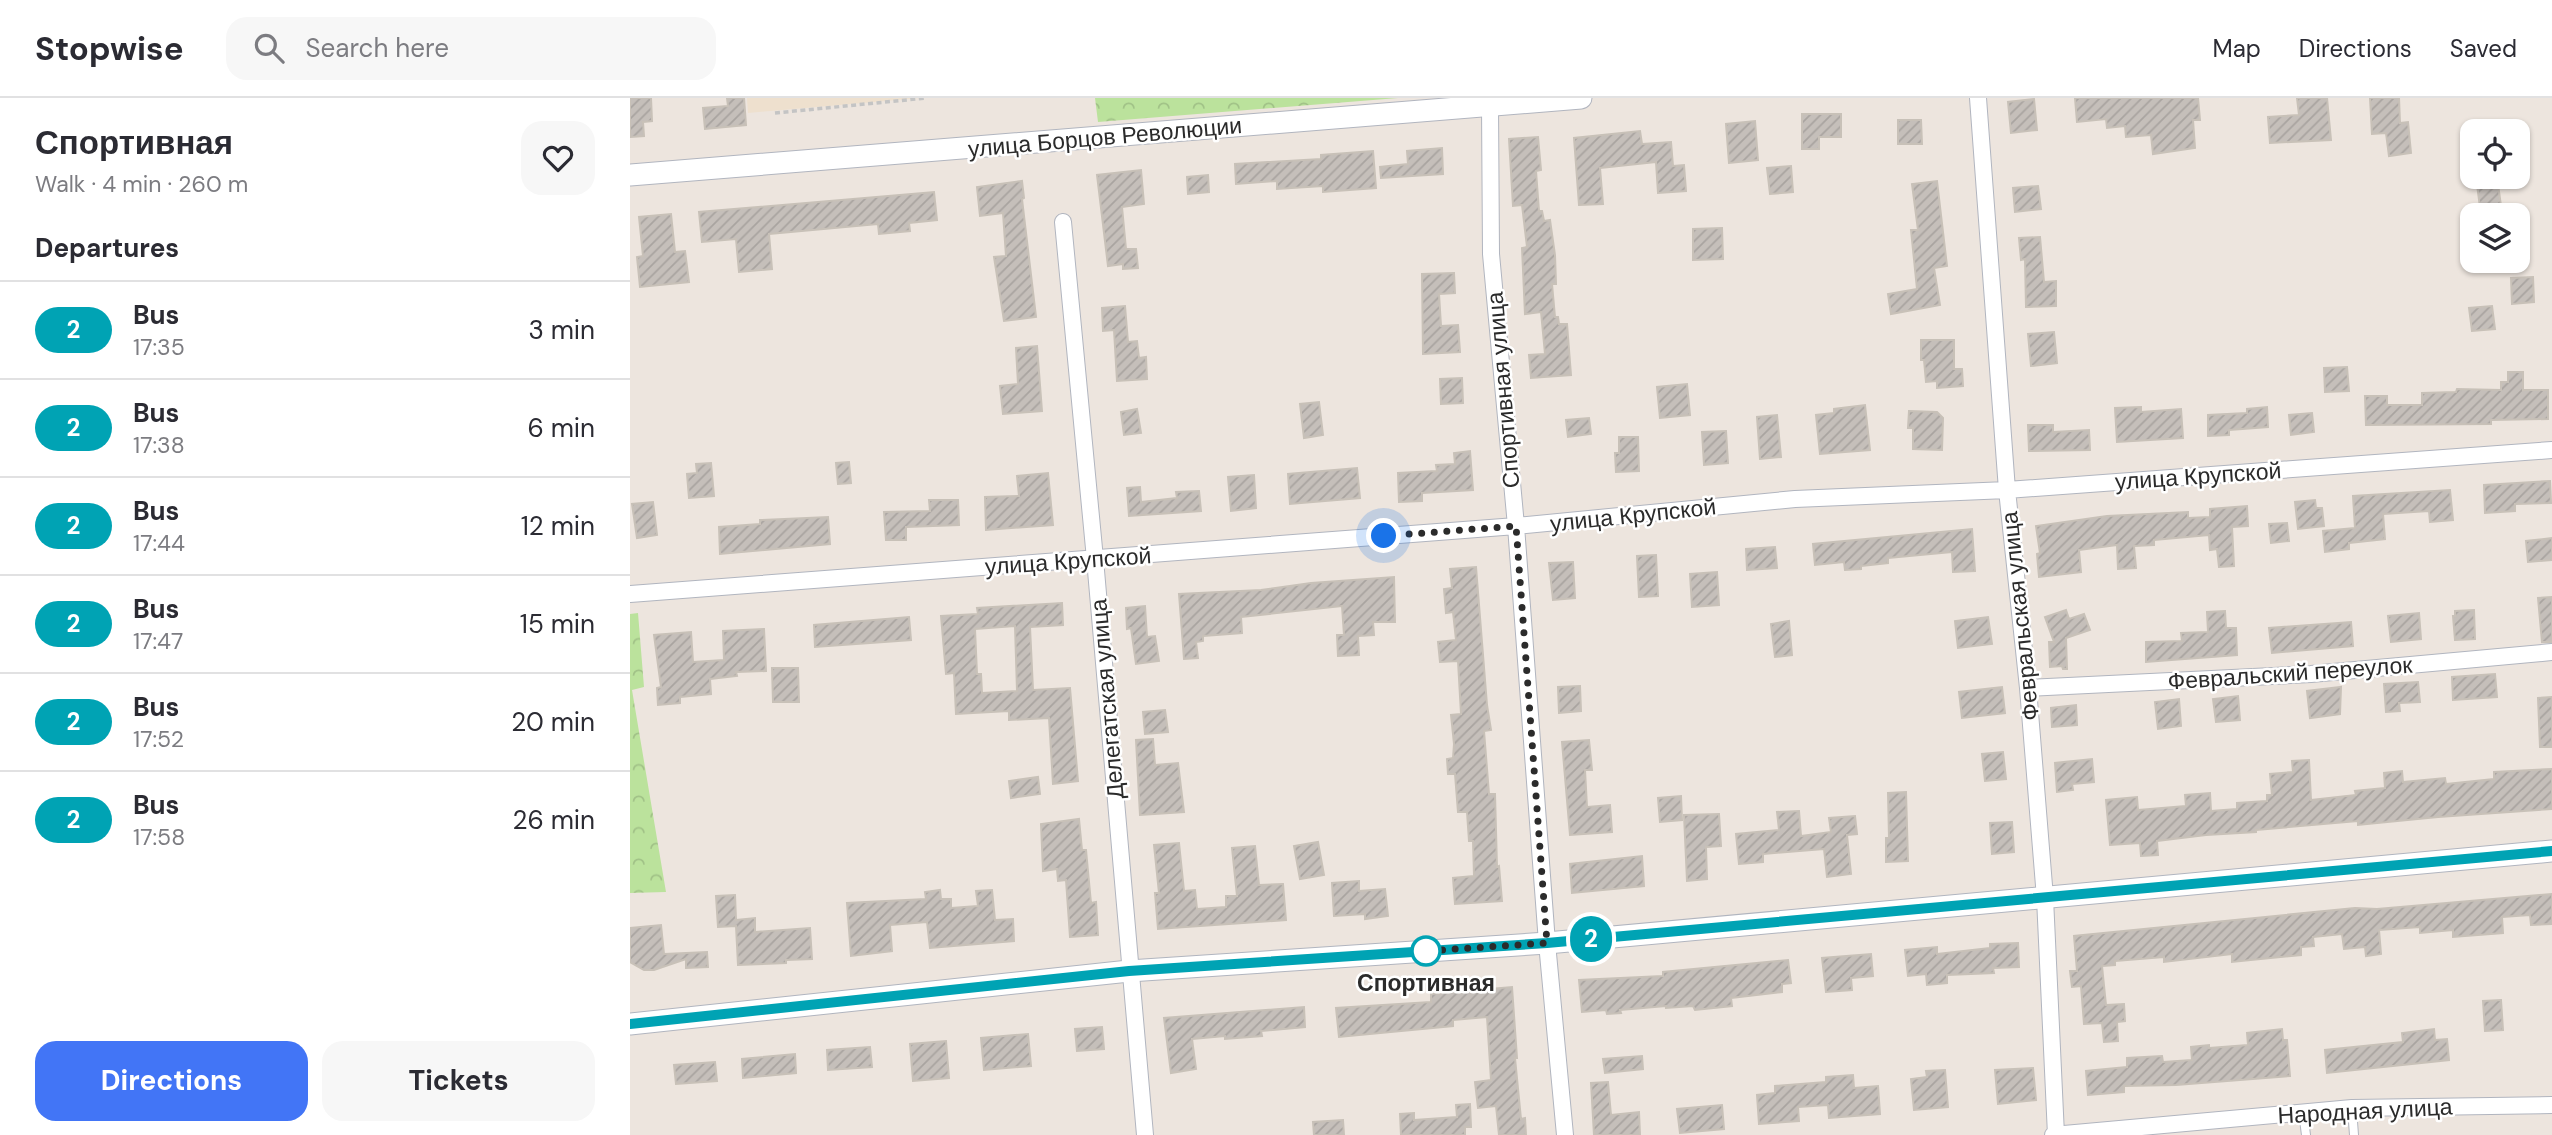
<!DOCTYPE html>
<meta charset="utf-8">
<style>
body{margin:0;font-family:"DM Sans",sans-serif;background:#f7f7f7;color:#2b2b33;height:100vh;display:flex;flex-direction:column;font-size:26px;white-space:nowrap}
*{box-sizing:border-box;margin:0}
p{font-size:23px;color:#7c7c81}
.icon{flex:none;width:38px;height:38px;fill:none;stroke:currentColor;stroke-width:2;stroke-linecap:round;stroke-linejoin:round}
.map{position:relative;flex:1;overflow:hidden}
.details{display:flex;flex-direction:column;background:#fff;width:630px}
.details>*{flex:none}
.badge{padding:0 14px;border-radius:23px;font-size:24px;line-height:46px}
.controls{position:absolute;left:1830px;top:21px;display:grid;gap:14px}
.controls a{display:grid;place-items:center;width:70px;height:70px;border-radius:14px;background:#fff;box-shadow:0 2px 5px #0004;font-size:35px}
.you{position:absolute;width:35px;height:35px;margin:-18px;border:5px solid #fff;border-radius:50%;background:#1a73e8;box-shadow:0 0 0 10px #1a73e833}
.map>.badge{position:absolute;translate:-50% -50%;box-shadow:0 0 0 4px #fff}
h2{padding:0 35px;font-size:26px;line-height:63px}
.round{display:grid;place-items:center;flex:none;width:74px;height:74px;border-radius:21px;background:#f7f7f7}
.headline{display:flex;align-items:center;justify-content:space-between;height:119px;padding:0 35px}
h1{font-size:33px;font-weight:700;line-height:52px}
.action{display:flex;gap:14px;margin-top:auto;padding:14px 35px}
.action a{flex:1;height:80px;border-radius:21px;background:#4275f6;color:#fff;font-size:28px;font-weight:700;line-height:80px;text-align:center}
.action a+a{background:#f7f7f7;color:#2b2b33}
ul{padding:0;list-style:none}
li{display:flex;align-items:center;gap:21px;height:98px;padding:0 35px;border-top:2px solid #e1e1e2}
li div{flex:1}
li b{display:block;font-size:26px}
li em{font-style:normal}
li .badge{min-width:77px;font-weight:700;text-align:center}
header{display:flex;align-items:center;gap:42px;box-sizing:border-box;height:98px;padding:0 35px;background:#fff;border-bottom:2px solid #e1e1e2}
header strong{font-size:33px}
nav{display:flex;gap:38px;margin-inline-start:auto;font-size:24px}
.search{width:490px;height:63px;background:#f7f7f7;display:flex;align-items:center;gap:18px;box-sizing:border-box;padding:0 24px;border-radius:21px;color:#7c7c81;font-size:26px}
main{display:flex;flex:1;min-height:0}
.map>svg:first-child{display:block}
.education{fill:#eee0ce}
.park{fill:url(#park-crowns)}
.building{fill:url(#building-hatch);stroke:#c8c1b8;stroke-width:2;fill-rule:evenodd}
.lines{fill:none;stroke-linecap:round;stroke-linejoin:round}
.lane-casing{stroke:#b1b5bf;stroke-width:10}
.street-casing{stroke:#b1b5bf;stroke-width:18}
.secondary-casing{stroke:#b1b5bf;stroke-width:23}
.path{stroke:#c4c4c4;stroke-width:3.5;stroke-dasharray:5 3.5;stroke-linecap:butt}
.lane{stroke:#fff;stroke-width:8}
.street{stroke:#fff;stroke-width:16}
.secondary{stroke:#fff;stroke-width:21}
.line-casing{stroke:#fff;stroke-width:16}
.line{stroke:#00a3b4;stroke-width:10}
.walk{stroke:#2b2b2b;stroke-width:7;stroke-dasharray:0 12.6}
.stop-dot{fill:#fff;stroke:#00a3b4;stroke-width:3.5}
.labels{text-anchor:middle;stroke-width:5;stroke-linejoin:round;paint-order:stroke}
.street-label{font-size:23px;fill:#2b2b2b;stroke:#fff}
.stop-label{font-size:23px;font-weight:bold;fill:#2b2b2b;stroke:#fff}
</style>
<header>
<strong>Stopwise</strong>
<div class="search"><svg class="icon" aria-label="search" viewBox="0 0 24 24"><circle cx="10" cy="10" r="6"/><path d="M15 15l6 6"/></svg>Search here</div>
<nav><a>Map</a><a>Directions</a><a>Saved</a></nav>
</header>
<main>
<section class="details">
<div class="headline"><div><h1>Спортивная</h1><p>Walk · 4 min · 260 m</p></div><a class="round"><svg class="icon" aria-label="heart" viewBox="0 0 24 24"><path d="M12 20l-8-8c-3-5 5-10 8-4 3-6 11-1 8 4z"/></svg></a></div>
<h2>Departures</h2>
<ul>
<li><span class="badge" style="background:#00a3b4;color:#fff">2</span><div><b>Bus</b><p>17:35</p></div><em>3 min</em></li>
<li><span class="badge" style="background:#00a3b4;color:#fff">2</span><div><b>Bus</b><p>17:38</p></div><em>6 min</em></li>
<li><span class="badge" style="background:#00a3b4;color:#fff">2</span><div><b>Bus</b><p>17:44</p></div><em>12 min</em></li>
<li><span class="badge" style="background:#00a3b4;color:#fff">2</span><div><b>Bus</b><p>17:47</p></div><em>15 min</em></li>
<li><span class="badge" style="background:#00a3b4;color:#fff">2</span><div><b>Bus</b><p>17:52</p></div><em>20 min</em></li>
<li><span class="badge" style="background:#00a3b4;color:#fff">2</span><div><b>Bus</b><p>17:58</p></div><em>26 min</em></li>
</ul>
<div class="action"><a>Directions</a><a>Tickets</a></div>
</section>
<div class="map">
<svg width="1922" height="1037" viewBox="0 0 1922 1037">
<defs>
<pattern id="park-crowns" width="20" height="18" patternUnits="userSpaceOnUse" patternTransform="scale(1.75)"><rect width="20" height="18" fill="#bbe29c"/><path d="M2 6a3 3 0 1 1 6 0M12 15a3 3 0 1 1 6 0" fill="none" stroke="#a1c287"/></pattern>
<pattern id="building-hatch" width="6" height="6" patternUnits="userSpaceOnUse" patternTransform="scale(1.75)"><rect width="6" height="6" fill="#c5bfba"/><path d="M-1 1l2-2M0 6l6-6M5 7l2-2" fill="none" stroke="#a9a4a0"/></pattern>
</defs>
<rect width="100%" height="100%" fill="#ede5de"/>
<path class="education" d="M117,0H290L118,15Z"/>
<path class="park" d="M465,0H768L468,24Z
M8,515L14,589L2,592L36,794L0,795V516Z"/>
<path class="building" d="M0,0H21L22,23L13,24L14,38L0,39Z
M97,0H114L116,27L75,31L73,10L98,8Z
M1445,0H1568L1570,22H1563L1565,50L1523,56L1521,37L1496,39L1495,28L1477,30L1476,21L1447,24Z
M1667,0H1697L1701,42L1640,45L1638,19L1669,17Z
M1740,0H1769L1770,25L1778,24L1781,55L1759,58L1756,35L1742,36Z
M1404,1L1407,32L1381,35L1378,4Z
M1172,16H1211V39H1189V51H1172Z
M1268,22H1291L1292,46H1268Z
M1125,23L1128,62L1099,65L1096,26Z
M1010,33L1012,46L1041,44L1043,68L1054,67L1056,93L1028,95L1026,64L970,70L973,106L949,107L944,40Z
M908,39L911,72L906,73L909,113H912L914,123L920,122L925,157L926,186H922L925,219H928L929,226H937L941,277L901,280L899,257L915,256L911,214L895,216L892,150L897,149L892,107L883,108L879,41Z
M812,50L813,76L751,80L750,69L778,66L777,53Z
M743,53L746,90L693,94V88L647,91V83L606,86L605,66L691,61V57Z
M1161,68L1163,94L1140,96L1137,70Z
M511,72L514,106L492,109L496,151H506L508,170L493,171V166L478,168L467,77Z
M578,77L579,94L558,96L557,79Z
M1846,79H1867L1872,115L1851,117Z
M392,83L394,100L392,101L406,219L374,223L364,159L376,158L373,115L350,118L347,89Z
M1307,83L1317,168L1304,170L1310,207L1261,216L1258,196L1287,191L1281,132H1288L1282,86Z
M1408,88L1411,111L1385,114L1383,90Z
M304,94L307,122L279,125L280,133L249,136L248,126L139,136L142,171L109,174L106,141L72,144L69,114Z
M41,116L45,154L55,153L59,184L10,189L7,159L13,158L9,119Z
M1092,130L1093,161L1063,162V131Z
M1410,139L1414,184L1426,183V208L1396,209L1395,161L1391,162L1389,140Z
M824,175L825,195L809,196L811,228L828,227L830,254L793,256L792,176Z
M1903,179L1904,204L1882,206L1881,180Z
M495,208L498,244L507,243L509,260L516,259L517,281L487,283L484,232L473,233L472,210Z
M1862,208L1865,231L1842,233L1839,210Z
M1424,234L1427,265L1401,268L1398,236Z
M1291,242H1324V271H1332L1333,288L1307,290V283L1296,284L1294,262H1291Z
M407,248L412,313L373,316L370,288L388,286L386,250Z
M1717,269L1719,293L1695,294L1694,270Z
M1878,274H1893V292H1918V321L1861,322V326L1736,327L1735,298H1757V307H1792V295L1826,294L1827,291L1871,292V284H1878Z
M832,280L833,305L811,306L810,281Z
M1057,286L1060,317L1030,320L1027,289Z
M689,304L693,337L674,340L670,306Z
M1235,307L1240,352L1190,356L1186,317L1204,315V311Z
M1511,309V314L1551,311L1553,340L1487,344L1485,310Z
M1637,309L1638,329L1599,332V337L1578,338V317L1617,315V311Z
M507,311L511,335L494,337L491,314Z
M1279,313L1307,314L1313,320L1312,352L1283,351V330H1278Z
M1682,315L1684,334L1661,337L1659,317Z
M1147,317L1151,359L1130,361L1127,319Z
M959,320L961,336L938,339L936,322Z
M1398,327H1423V334L1459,332L1460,352L1399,353Z
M1096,333L1098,365L1074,367L1072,334Z
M989,339H1008L1009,373L986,374L985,355H989Z
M840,353L843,392L792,395V403L769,404L768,375L807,373L806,367L825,366L824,355Z
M219,364L221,385L208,386L206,365Z
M81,365L84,398L59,400L57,376L67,375L66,366Z
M727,370L730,400L660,406L658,376Z
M418,375L423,427L356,432L355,399L389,398L387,378Z
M624,377L626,410L601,413L598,379Z
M1920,383L1921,405L1885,406V413L1855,415L1854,387Z
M510,389L511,404L547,400L546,394L569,393L571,413L499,418L497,390Z
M1820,392L1823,422L1800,424L1799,413L1753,416L1755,441L1719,445V451L1695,454L1693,433L1725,430L1723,398Z
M299,402H328L329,427L276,429V442H256L254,414L300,413Z
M1685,402L1686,410H1692L1694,428L1668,431L1665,404Z
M23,404L27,437L7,440L2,406Z
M1617,408L1618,428L1602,429L1604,468L1589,469L1587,451L1580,452L1579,437L1524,442V447L1504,448L1506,470L1488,471L1487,447L1449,452L1451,474L1409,479L1407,456L1410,455L1406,428L1477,418L1558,414V420L1580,419V411Z
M198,419L200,446L90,456L89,429L130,426V422Z
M1657,425L1659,443L1641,445L1639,426Z
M1342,431L1345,473L1323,474L1322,454L1258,460V465L1231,468V471L1215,472L1214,464L1185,467L1183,446Z
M1922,440V462L1898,464L1896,443Z
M1145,449L1147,470L1117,472L1116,451Z
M1026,457L1028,498L1009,499L1007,458Z
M943,464L945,500L923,502L919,465Z
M846,469L857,607L861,632L854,633L859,696H865L867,769L869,768L872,803L825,806L823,780L844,778L843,743H839L837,714H828L825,676H818L817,661L823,660L824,646L821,617L831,616L828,563L810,564L808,544L826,542L823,514L816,515L814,491L822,490L820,471Z
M1087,474L1089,507L1062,509L1060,476Z
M764,479L765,524H743L744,537L728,538L729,557L708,558L707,537H714L712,508L611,519L612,535L573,538V543L566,544L568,560L554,561L549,496L631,492L681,485Z
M1922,499V544H1912L1908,500Z
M432,505L433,527L400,529L403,592L440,590L448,683L423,686L419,620L379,622V613L326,616L324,575L316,576L311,518L348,516L347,510ZM385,528L387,593L352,595L351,576H347L345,531Z
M515,508L517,539L525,538L529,563L506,566L501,530L497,531L496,510Z
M1436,512L1439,521L1454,516L1460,532L1436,540L1437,571H1433L1432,568L1420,569L1419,544H1424L1415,519Z
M1844,512L1845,541L1825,542L1823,518H1825V513Z
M1595,513L1596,530H1606L1607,557L1516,564V544L1552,543L1551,535L1578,534L1577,514Z
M1789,515L1791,541L1761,544L1758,518Z
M279,519L281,542L185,549L184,527Z
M1358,519L1362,546L1328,550L1325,523Z
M1159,523L1162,557L1145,559L1141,526Z
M1721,524L1723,548L1642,555L1639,530Z
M134,531L136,573L106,574L107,578L80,581L81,596L50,599V605L28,607L27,590L31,589L24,537L61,534L63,564L94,562L93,533Z
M142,570H168L169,604H143Z
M1865,576L1867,599L1823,602L1822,579Z
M1788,584L1790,604L1769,605L1770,613L1756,614L1754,586Z
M950,588L951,613L929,615L928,589Z
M1372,589L1375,615L1332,620L1329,594Z
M1711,589L1710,616L1680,620L1677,593Z
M1608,598L1610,622L1586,624L1583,601Z
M1922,599V649H1910L1908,600Z
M1549,601L1551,628L1528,631L1525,604Z
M1446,607L1447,627L1422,629L1421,610Z
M535,612L538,634L515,636L513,614Z
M523,641L525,667L548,665L554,714L510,717L506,642Z
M959,642L962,672H955L957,709L980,707L982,734L940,737L932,644Z
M1373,654L1376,681L1355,683L1352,656Z
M1462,661L1464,684L1442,686L1443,692L1427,694L1425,665Z
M1679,662L1681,702L1726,697L1725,693L1755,690L1754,675L1772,673L1773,684L1815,680L1816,686L1864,681V674L1922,671V711L1808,719L1728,727V723L1626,732V734L1576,737L1527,743L1528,757L1511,758L1510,745L1480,747L1476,702L1507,699L1508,712L1556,708L1555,697L1580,695L1581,713L1607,711V705L1637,703V697H1642L1640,676L1663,674L1662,663Z
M408,679L410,696L381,700L379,683Z
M1276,694L1278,763L1256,764V740H1259L1258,695Z
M1051,698L1052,722L1030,724L1028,700Z
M1169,713L1171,738L1201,734L1199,720L1225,718L1227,736L1217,737L1221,776L1197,779L1194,751L1133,756V764L1109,766L1106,736L1149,732L1147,714Z
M1089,716L1091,748L1076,749L1077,781L1057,783L1054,717Z
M449,721L452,752H456L461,805L466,804L468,837L440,839L436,782L428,783L427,771L413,773L411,726Z
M1382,724L1384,754L1362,756L1360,725Z
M688,744L694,777L670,781L664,748Z
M549,745L554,793L565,792L567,811L596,809V798H607L602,750L625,748L629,787L653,786L656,822L528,831L525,795H529L524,747Z
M1012,758L1014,788L942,795L940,766Z
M729,783V793L755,791L758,818L735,821V816L704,818L702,785Z
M310,792L311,801H321V810L348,808L346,793L362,792L365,822L383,821L384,843L300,850L297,824L260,827L262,853L221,858L217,805L296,801L295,794Z
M1922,796V826L1901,827L1900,817L1872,819L1873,835L1823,839V832L1790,835V829L1749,832L1751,856L1736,858L1735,849L1714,851L1712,836L1683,839L1684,848L1671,849V857L1602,864V856L1534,864V859L1485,863V867L1472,868L1476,907L1494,906L1495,923L1487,924L1488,943L1474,944L1472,925L1454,926L1451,888L1442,889L1440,873H1447L1444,838L1725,810L1747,811Z
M105,797L106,822L125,820V834L180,830L182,861L156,862V865L108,867L106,828L88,829L86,798Z
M31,827L34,856L77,854L78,869L56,870V861L24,872H14L0,864V830Z
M1388,845L1389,869L1363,870L1364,875L1317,877V885L1297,887L1296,876L1278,878L1275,852L1307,849V856L1360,850V846Z
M1241,856L1243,878L1221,880L1222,892L1196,894L1192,860Z
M1158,862L1161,885L1152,886V894L1101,900L1102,908L1065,912L1063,908L1036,910V908L990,912L991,915L977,916L976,912L952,914L949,882L1033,878V874Z
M882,889L887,960H885L891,1021L895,1020L896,1037H869L866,1008L848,1010L845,984L861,982L857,919L823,922V928L709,939L706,910L801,904V896Z
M1871,902L1873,932L1855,933L1853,903Z
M674,909L675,929L631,933L632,938L595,941V938L562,941L566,971L541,975L534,920Z
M472,929L474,951L447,953L445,931Z
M1652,931L1653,942H1657L1660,978L1546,987L1494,988V994L1458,997L1456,973L1497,969V960L1532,958L1533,964L1562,962L1561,949L1579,947V950L1618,947L1617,935Z
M1804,931L1805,942L1817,941L1819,962L1697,975L1695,952L1773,944L1772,935Z
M398,936L401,968L354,972L351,940Z
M316,943L319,980L283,983L280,946Z
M240,949L242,969L198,972L197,952Z
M165,956L166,975L113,980L112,961Z
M1012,958L1013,971L975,975L973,961Z
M85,964L87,983L46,986L44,967Z
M1403,970L1406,1002L1368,1006L1365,972Z
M1315,972L1318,1009L1284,1012L1281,981L1297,979L1296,973Z
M1223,977L1224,990L1248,988L1250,1016L1199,1020L1198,1007L1168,1009L1169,1023L1129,1026L1127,997L1145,995V988L1196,984V979Z
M978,984L981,1017L1009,1014L1010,1037H964L961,985Z
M840,1006L841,1029H835V1037H771L770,1016L784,1015V1022L827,1019L826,1007Z
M1092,1007L1094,1031L1050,1035L1047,1011Z
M713,1022L714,1037H684L683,1024Z"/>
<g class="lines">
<defs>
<path id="lane" d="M1722,1010L1724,1037
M1673,1014L1676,1037"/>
<path id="street" d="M1348,0L1377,392L1398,590L1415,800L1426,1037
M860,8L861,156L886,428L917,845L935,1037
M433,124L465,461L515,1037
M0,496L886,428L1165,401L1377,392L1922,352
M1398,590L1681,576L1922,554
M1423,1037L1722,1010L1922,1007"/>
<path id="secondary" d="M0,77L951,0
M0,926L499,873L917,845L1922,753"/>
</defs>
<use href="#lane" class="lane-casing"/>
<use href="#street" class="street-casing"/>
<use href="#secondary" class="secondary-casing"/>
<path class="path" d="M145,15L296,0"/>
<use href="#lane" class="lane"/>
<use href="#street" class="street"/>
<use href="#secondary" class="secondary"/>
</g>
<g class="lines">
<defs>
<path id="line" d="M0,926L499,873L917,845L1922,753"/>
</defs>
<use href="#line" class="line-casing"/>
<use href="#line" class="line"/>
<path class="walk" d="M754,438L886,428L917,845L796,853"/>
</g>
<circle class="stop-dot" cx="796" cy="853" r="14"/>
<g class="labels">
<g class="street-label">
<text transform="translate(475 39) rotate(-5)" y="8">улица Борцов Революции</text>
<text transform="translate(873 292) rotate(-95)" y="8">Спортивная улица</text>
<text transform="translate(1568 378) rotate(-4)" y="8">улица Крупской</text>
<text transform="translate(1003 417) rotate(-6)" y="8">улица Крупской</text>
<text transform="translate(438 463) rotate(-4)" y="8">улица Крупской</text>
<text transform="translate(1390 518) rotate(-96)" y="8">Февральская улица</text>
<text transform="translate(1660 575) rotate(-4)" y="8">Февральский переулок</text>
<text transform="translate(477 601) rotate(-95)" y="8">Делегатская улица</text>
<text transform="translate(1735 1013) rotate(-3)" y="8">Народная улица</text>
</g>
<g class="stop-label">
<text x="796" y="893">Спортивная</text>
</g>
</g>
</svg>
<div class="controls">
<a><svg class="icon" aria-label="locate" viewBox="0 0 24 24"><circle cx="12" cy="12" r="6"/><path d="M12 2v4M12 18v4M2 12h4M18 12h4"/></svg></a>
<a><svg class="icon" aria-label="layers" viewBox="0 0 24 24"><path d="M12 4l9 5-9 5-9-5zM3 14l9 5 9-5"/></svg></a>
</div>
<div class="you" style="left:754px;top:438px"></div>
<b class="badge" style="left:961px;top:841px;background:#00a3b4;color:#fff">2</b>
</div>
</main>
